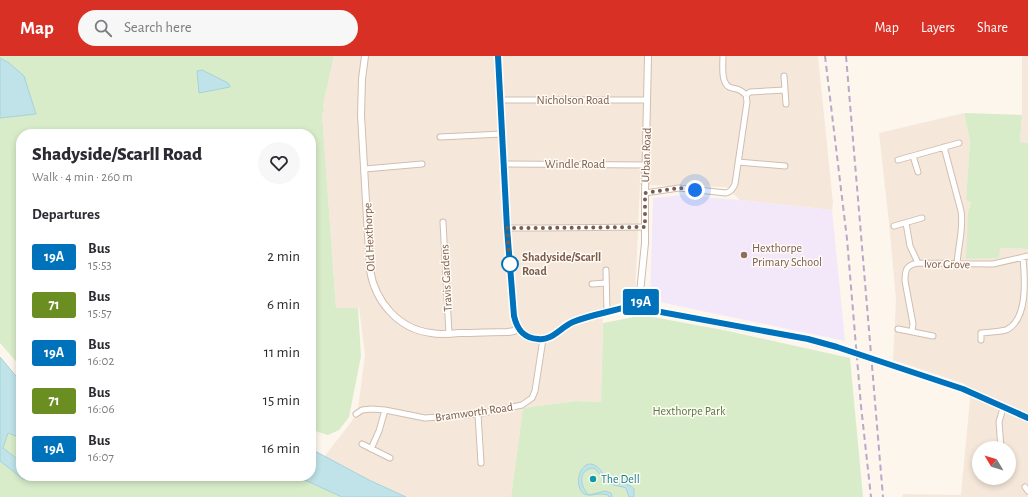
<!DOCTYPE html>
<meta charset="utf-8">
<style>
body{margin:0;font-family:"Alegreya Sans",sans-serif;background:#f7f7f7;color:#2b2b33;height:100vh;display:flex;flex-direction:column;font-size:15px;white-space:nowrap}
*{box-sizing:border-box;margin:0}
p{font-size:13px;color:#7c7c81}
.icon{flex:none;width:22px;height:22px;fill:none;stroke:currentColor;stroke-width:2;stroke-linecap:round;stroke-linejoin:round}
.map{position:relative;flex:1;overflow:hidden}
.sheet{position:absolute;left:16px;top:73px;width:300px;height:352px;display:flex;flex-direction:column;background:#fff;border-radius:16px;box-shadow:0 2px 6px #0003}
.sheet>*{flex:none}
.badge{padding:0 8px;border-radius:3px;font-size:14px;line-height:26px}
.needle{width:26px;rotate:308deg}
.fabs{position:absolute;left:972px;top:385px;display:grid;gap:8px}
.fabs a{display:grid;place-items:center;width:44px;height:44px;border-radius:50%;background:#fff;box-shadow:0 2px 6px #0003;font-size:20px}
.you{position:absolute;width:20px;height:20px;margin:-10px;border:3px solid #fff;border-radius:50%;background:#1a73e8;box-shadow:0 0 0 6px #1a73e833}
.map>.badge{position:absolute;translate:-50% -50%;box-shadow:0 0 0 2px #fff}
h2{padding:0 16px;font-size:15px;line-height:36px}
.round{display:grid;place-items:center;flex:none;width:42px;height:42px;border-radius:21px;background:#f7f7f7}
.headline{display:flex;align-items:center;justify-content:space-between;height:68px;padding:0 16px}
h1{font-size:19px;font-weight:800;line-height:30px}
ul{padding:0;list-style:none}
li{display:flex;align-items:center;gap:12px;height:48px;padding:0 16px}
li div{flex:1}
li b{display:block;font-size:15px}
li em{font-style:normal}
li .badge{min-width:44px;font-weight:700;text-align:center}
header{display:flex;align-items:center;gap:24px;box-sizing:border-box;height:56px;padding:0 20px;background:#d93025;color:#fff}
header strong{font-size:19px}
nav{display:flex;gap:22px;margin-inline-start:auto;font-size:14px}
.search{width:280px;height:36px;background:#f7f7f7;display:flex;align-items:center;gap:10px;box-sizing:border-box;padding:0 14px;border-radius:22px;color:#7c7c81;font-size:15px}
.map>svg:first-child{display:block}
.residential{fill:#f5e8da;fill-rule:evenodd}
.education{fill:#f3e8fa}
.green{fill:#d8ecc9}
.water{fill:#bfe3e8;stroke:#a5d3da}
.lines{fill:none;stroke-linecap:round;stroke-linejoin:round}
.minor-casing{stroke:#d1beb0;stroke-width:7}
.tertiary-casing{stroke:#d1beb0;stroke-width:8}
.minor{stroke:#fff;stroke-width:5}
.tertiary{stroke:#fff;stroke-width:6}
.rail{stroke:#b9a8c9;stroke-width:2;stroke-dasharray:6 4;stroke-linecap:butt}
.tertiary-bridge-casing{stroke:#d1beb0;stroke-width:8;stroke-linecap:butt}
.tertiary-bridge{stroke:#fff;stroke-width:6}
.line-casing{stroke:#fff;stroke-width:9}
.line{stroke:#0072bc;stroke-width:6}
.walk{stroke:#7a5c4d;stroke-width:4;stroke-dasharray:0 7.2}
.education-dot{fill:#8d6e63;stroke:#fffaf3;stroke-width:1.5}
.stop-dot{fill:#fff;stroke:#0072bc;stroke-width:2}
.culture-dot{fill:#0f9aa8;stroke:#fffaf3;stroke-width:1.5}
.labels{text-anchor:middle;stroke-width:3;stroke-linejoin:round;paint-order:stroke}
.street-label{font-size:12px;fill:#7a5c4d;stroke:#fffaf3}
.education-label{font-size:12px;fill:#785e54;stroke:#fffaf3;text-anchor:start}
.stop-label{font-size:12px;font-weight:bold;fill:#7a5c4d;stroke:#fffaf3;text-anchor:start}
.park-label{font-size:12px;fill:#537a41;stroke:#fffaf3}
.culture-label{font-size:12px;fill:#0d838f;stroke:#fffaf3;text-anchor:start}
</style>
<header>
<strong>Map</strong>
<div class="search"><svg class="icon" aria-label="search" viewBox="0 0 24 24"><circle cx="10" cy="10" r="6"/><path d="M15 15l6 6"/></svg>Search here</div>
<nav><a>Map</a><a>Layers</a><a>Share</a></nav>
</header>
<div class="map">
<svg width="1028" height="441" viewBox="0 0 1028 441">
<rect width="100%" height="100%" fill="#fdf6ec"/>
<path class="residential" d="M334,0H818L833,147L832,154L740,144L726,131L640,129L635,242L603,253L601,346L576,345L523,352L511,441H406L369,424L324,401L352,365L358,352L365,299L359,252H336L322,57L324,56L323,49Z
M1022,0H1028V87L1020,86L1022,59Z
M964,57L970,85L966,144L971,145L968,156L1000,192L1028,193V441H902L903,438L961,439L970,343L965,328L893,304L896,243L889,167L879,77ZM979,392H1009V422H979Z"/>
<path class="education" d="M681,139L740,144L832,154L845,285L650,244L653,142Z"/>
<path class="green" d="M0,0H334L323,49L324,56L322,57L336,252H358L361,300L349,361L339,374L328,379L318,376L314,373L311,372V78H21V311L0,287Z
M964,57L1022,59L1020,86L1028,87V193L1000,192L999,202L966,203L968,156L971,146L966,144L970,85Z
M641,260L653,261L728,275L850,302L863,441H511L523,352L576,345L601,346L603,267L634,261Z
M8,377L21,382V406L3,393Z
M0,405L23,423L34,424L35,420H297L344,441H0Z"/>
<path class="water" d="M0,2L9,7L24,20L36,58L0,62Z
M202,14L228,27L230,31L199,37L197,15Z
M0,301L21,326V382L8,377L3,392L21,406V420H35V424L23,423L0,405Z
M311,393L369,424L406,441H342L296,420H311Z
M591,408C602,410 602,421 610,425C618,430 628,425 634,433V441H629L626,432L623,431L609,428L594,412C578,413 579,430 589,439L605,435L611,437L612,441H609L608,439C600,436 591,441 584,438C576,432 577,416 585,410C587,408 589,408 591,408Z"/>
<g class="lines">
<defs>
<path id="minor" d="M498,0L507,172L514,259L518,272
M723,0C723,9 720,30 732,32C738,33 741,34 746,39L750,36L785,34
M784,20L786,48
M500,44H647
M440,81L502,78
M944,91L961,155C964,172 958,190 957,208
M913,100L918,116
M898,104L959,87
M738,106L785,110
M504,108L646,109
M365,113L422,108
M645,137L679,132L726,137C731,136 733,133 735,128L747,46L746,39
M443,166L449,278
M906,167L910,190L918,207
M894,170L922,162
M507,172H544L645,171
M606,214L607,256
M592,228L606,227
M898,273L933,280
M912,275L913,268L905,225C905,214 906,209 918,207L993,208L1028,200
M981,284V277C989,276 998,276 1006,274C1028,264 1025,224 1023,202
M356,358L362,354L372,353L385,354L425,362L478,358L522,349L532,342L535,335L543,283
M478,358L481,407
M362,388L390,402
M1001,392L999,366L1003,352
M371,393L379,375L385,354
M1025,431L1028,435"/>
<path id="tertiary" d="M365,0L362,23L361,59L370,214C375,245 398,273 431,277C440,279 450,278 459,277C475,277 492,276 508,276L514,275L518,272C524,279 533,285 543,283C554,282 562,271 572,267C594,256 619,255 641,246
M641,246L640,237L645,187V137L648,0
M641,246L643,249L650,254L740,271
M963,333L1028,362"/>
</defs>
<use href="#minor" class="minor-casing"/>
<use href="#tertiary" class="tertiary-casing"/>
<use href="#minor" class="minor"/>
<use href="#tertiary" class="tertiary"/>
<path class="rail" d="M825,0L847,183L861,350L871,441
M846,0L883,441"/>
<defs>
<path id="tertiary-bridge" d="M740,271L808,283L837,291L963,333"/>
</defs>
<use href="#tertiary-bridge" class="tertiary-bridge-casing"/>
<use href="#tertiary-bridge" class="tertiary-bridge"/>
</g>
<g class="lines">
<defs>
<path id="line" d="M498,0L507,172L514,260C517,273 523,282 538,283C552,285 561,271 573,266C595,257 619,255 641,246L643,249L650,254L775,277L808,283L837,291L963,333L1028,362"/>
</defs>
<use href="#line" class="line-casing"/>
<use href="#line" class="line"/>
<path class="walk" d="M510,208L507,172H544L645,171V137L679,132L695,134"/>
</g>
<circle class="education-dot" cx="744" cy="199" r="4"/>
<circle class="stop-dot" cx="510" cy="208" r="8"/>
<circle class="culture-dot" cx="593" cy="423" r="4"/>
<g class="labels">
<g class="street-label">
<text x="573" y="48">Nicholson Road</text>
<text transform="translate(646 99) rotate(-88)" y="4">Urban Road</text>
<text x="575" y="112">Windle Road</text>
<text transform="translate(369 181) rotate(-93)" y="4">Old Hexthorpe</text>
<text transform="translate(947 208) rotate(1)" y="4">Ivor Grove</text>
<text transform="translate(446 222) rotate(-93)" y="4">Travis Gardens</text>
<text transform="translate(474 356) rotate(-8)" y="4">Bramworth Road</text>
</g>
<g class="education-label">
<text x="752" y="196">Hexthorpe<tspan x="752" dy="14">Primary School</tspan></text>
</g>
<g class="stop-label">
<text x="522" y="205">Shadyside/Scarll<tspan x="522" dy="14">Road</tspan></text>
</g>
<g class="park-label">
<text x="689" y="359">Hexthorpe Park</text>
</g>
<g class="culture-label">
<text x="601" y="427">The Dell</text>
</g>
</g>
</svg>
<div class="fabs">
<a><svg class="needle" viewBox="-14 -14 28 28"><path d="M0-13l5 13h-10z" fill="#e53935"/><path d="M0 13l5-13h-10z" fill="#7c7c81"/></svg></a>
</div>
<div class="you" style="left:695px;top:134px"></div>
<b class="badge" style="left:641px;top:246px;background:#0072bc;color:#fff">19A</b>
<section class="sheet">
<div class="headline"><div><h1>Shadyside/Scarll Road</h1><p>Walk · 4 min · 260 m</p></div><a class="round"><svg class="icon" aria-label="heart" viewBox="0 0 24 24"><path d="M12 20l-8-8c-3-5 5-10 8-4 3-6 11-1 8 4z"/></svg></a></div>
<h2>Departures</h2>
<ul>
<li><span class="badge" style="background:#0072bc;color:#fff">19A</span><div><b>Bus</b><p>15:53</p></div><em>2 min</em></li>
<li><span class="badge" style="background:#6b8e23;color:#fff">71</span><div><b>Bus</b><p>15:57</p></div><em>6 min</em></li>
<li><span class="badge" style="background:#0072bc;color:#fff">19A</span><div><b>Bus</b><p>16:02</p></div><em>11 min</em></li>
<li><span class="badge" style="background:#6b8e23;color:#fff">71</span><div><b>Bus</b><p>16:06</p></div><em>15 min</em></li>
<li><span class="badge" style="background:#0072bc;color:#fff">19A</span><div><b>Bus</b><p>16:07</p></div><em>16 min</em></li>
</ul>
</section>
</div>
